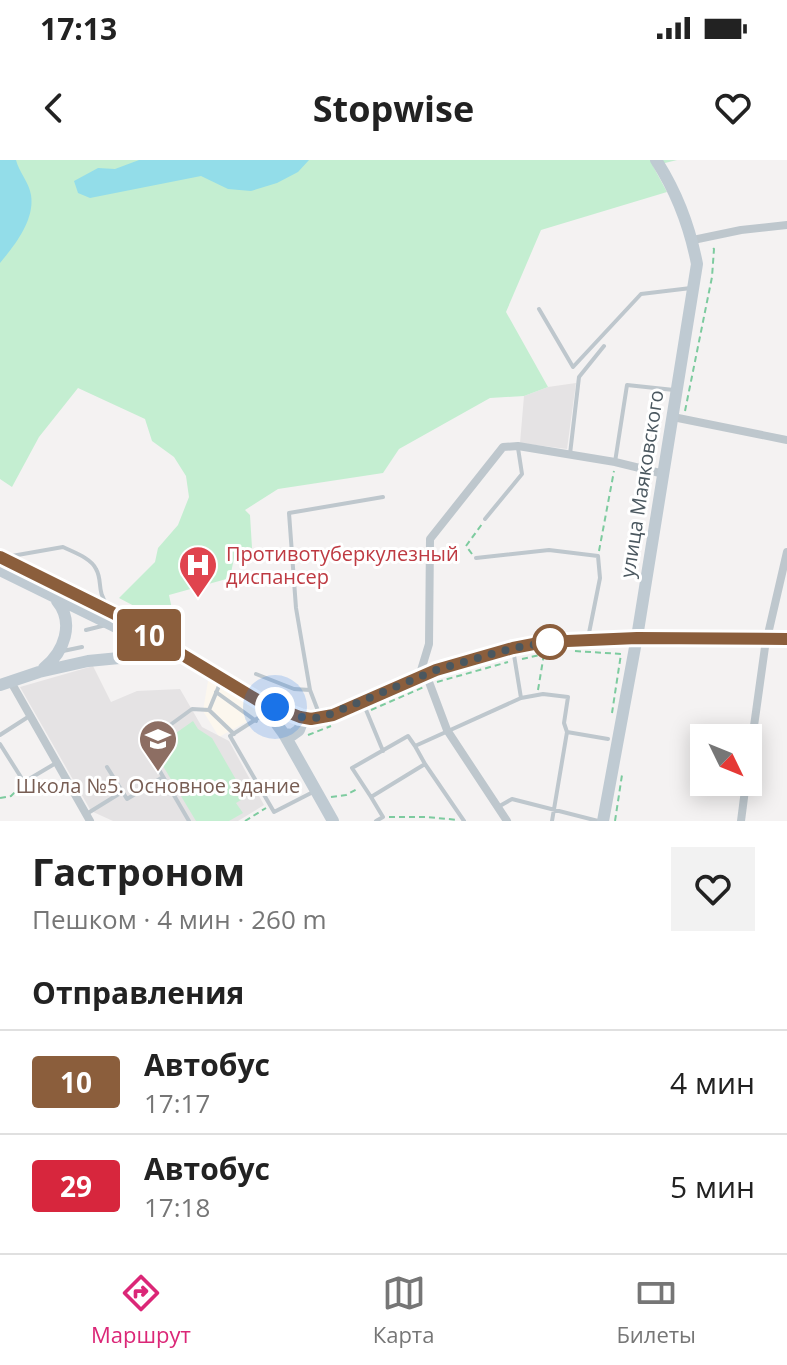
<!DOCTYPE html>
<html lang="ru">
<meta charset="utf-8">
<style>
body{margin:0;font-family:"Open Sans",sans-serif;background:#f2f2f2;color:#222;height:100vh;display:flex;flex-direction:column;font-size:30px;white-space:nowrap}
*{box-sizing:border-box;margin:0}
p{font-size:26px;color:#767676}
.icon{flex:none;width:44px;height:44px;fill:none;stroke:currentColor;stroke-width:2;stroke-linecap:round;stroke-linejoin:round}
.map{position:relative;height:661px;overflow:hidden}
.sheet{display:flex;flex-direction:column;background:#fff;flex:1}
.sheet>*{flex:none}
.badge{padding:0 16px;border-radius:6px;font-size:28px;line-height:52px}
.needle{width:52px;rotate:133deg}
.tools{position:absolute;left:690px;top:564px;display:grid;gap:16px}
.tools a{display:grid;place-items:center;width:72px;height:72px;border-radius:0px;background:#fff;box-shadow:0 4px 20px #0003;font-size:40px}
.you{position:absolute;width:40px;height:40px;margin:-20px;border:6px solid #fff;border-radius:50%;background:#1a73e8;box-shadow:0 0 0 12px #1a73e833}
.map>.badge{position:absolute;translate:-50% -50%;box-shadow:0 0 0 4px #fff}
h2{padding:0 32px;font-size:30px;line-height:72px}
.round{display:grid;place-items:center;flex:none;width:84px;height:84px;border-radius:0px;background:#f2f2f2}
.head{display:flex;align-items:center;justify-content:space-between;height:136px;padding:0 32px}
h1{font-size:38px;font-weight:700;line-height:60px}
ul{padding:0;list-style:none}
li{display:flex;align-items:center;gap:24px;height:104px;padding:0 32px;border-top:2px solid #e0e0e0}
li div{flex:1}
li b{display:block;font-size:30px}
li em{font-style:normal}
li .badge{min-width:88px;font-weight:700;text-align:center}
.status{display:flex;justify-content:space-between;align-items:center;height:56px;padding:0 40px;background:#fff;direction:ltr}
.status svg{height:22px;fill:currentColor}
header{display:flex;justify-content:space-between;align-items:center;height:104px;padding:0 32px;background:#fff;font-size:36px;font-weight:700}
.tabs{display:flex;justify-content:space-around;align-items:center;height:112px;border-top:2px solid #e0e0e0;background:#fff;font-size:22px;color:#767676}
.tabs a{display:grid;justify-items:center;gap:4px}
.tabs .current{color:#db2777}
.map>svg:first-child{display:block}
.commercial{fill:#fcf7ee}
.education{fill:#e5e3e4}
.green{fill:#c4eed1}
.water{fill:#93dde9}
.lines{fill:none;stroke-linecap:round;stroke-linejoin:round}
.path{stroke:#7dcb9f;stroke-width:2;stroke-dasharray:6 4;stroke-linecap:butt}
.lane{stroke:#bec7cd;stroke-width:4}
.street{stroke:#bec7cd;stroke-width:8}
.secondary{stroke:#bfcad2;stroke-width:12}
.line-casing{stroke:#fff;stroke-width:18}
.line{stroke:#8b5e3c;stroke-width:12}
.walk{stroke:#4a575f;stroke-width:8;stroke-dasharray:0 14.4}
.stop-dot{fill:#fff;stroke:#8b5e3c;stroke-width:4}
.labels{text-anchor:middle;stroke-width:6;stroke-linejoin:round;paint-order:stroke}
.street-label{font-size:20px;fill:#4a575f;stroke:#fff}
.health-label{font-size:20px;fill:#be3a42;stroke:#fff;text-anchor:start}
.education-label{font-size:20px;fill:#785e54;stroke:#fff}
</style>
<div class="status"><b>17:13</b><svg viewBox="0 0 49 12"><path d="M0 12V9h3v3zM5 12V6h3v6zM10 12V3h3v9zM15 12V0h3v12zM26 1h20v11H26zM47 4h2v5h-2z"/></svg></div>
<header><svg class="icon" aria-label="back" viewBox="0 0 24 24"><path d="M15 5l-7 7 7 7"/></svg>Stopwise<svg class="icon" aria-label="heart" viewBox="0 0 24 24"><path d="M12 20l-8-8c-3-5 5-10 8-4 3-6 11-1 8 4z"/></svg></header>
<div class="map">
<svg width="787" height="661" viewBox="0 0 787 661">
<rect width="100%" height="100%" fill="#f4f2f2"/>
<path class="commercial" d="M209,515L264,552L219,577L203,551Z"/>
<path class="education" d="M576,223L567,289L520,283L524,236L548,227Z
M93,506L111,542L137,531L180,529L202,567L229,581L264,645L238,661H113L91,651L20,527Z"/>
<path class="green" d="M0,0H677L653,6L667,32L541,70L506,152L548,227L524,236L490,238L399,289L383,313L278,329L245,350L250,355L252,388L234,398L230,418L169,435L173,454L178,460L174,467L119,438L155,402L158,388L178,365L189,337L186,316L174,297L152,281L145,259L78,228L39,277L12,327L0,319Z
M193,561L198,569L212,578L246,637L236,643L243,653L229,661H196L157,596L159,585Z"/>
<path class="water" d="M0,0H16C19,12 29,22 31,35C35,60 15,85 0,103Z
M139,0H309L298,12L277,23L251,31L228,29L201,16L90,38L78,33L74,21L98,8L115,9Z"/>
<g class="lines">
<path class="path" d="M685,251L712,117L714,89L711,86
M599,391L614,311
M472,394L466,386L482,364
M575,491L621,494L612,553
M522,499L544,494
M437,522L508,502
M538,530L544,494L557,492
M371,550L424,527
M308,575L331,566
M331,637L346,635L359,628
M0,638L11,636L22,625
M389,657H427L458,660
M245,661L266,648
M615,661L622,615"/>
<path class="lane" d="M539,149L573,207L641,134L691,128
M570,294L579,217L604,186
M615,302L627,225L674,230
M485,359L522,314L518,288
M6,397L63,387C73,392 91,398 96,409C103,421 96,431 108,446
M476,398L549,390L598,396L600,418L588,478
M86,470L106,465
M513,489L521,538
M63,491L82,487
M256,514L294,529L310,530L320,556
M221,521L209,550L234,574
M310,530L296,448L289,353L383,337
M216,532L256,561
M364,545L383,591
M266,553L230,576L274,652L313,632
M0,575L28,557
M0,584L24,622L56,603
M425,604L415,586L521,538L543,534L568,537L564,563L567,572
M107,607L127,639L163,617
M371,637L352,608L408,576L415,586
M498,647L512,639L598,661
M88,653L122,632
M189,661L144,584L192,549L209,550
M376,661L383,657L371,637L425,604L464,661
M552,661L567,572L608,579"/>
<path class="street" d="M693,80L741,70L787,65
M673,257L787,280
M426,514L447,570L507,661
M419,517L429,484L430,379L503,287L518,286L615,302L664,314
M11,522L90,661
M748,609L765,487L787,392
M741,661L746,622"/>
<path class="secondary" d="M0,397L128,462L259,541L300,557L311,559L333,555L436,510L513,488L544,482L637,478L787,479
M0,410L149,483
M44,508C64,492 75,463 57,441
M0,525L39,512L88,501L161,494L178,497
M260,541L284,574L333,661
M284,574L292,575L299,570L302,562L300,557
M603,661L638,471L697,104C690,68 676,31 656,0"/>
</g>
<g class="lines">
<defs>
<path id="line" d="M0,397L115,454L259,541L300,557L311,559L333,555L436,510L513,488L544,482L637,478L787,479"/>
</defs>
<use href="#line" class="line-casing"/>
<use href="#line" class="line"/>
<path class="walk" d="M275,547L300,557L321,558L436,510L513,488L550,482"/>
</g>
<defs>
<symbol id="hospital-pin" viewBox="-11 -11 22 30"><path d="M0 17L-7.5 6A9.5 9.5 0 1 1 7.5 6Z" fill="#e0444e" stroke="#fff"/><path d="M-5-5h3v3.5h4V-5h3V5h-3V1.5h-4V5h-3Z" fill="#fff"/></symbol>
<symbol id="school-pin" viewBox="-11 -11 22 30"><path d="M0 17L-7.5 6A9.5 9.5 0 1 1 7.5 6Z" fill="#8d6e63" stroke="#fff"/><path d="M0-5L7-2L0 1L-7-2ZM-4 1L0 2.5L4 1V4Q0 6-4 4Z" fill="#fff"/></symbol>
</defs>
<g fill-rule="evenodd">
<use href="#hospital-pin" x="176" y="383" width="44" height="60"/>
<use href="#school-pin" x="136" y="557" width="44" height="60"/>
</g>
<circle class="stop-dot" cx="550" cy="482" r="16"/>
<g class="labels">
<g class="street-label">
<text transform="translate(642 324) rotate(-81)" y="7">улица Маяковского</text>
</g>
<g class="health-label">
<text x="226" y="401">Противотуберкулезный<tspan x="226" dy="23">диспансер</tspan></text>
</g>
<g class="education-label">
<text x="158" y="633">Школа №5. Основное здание</text>
</g>
</g>
</svg>
<div class="tools">
<a><svg class="needle" viewBox="-14 -14 28 28"><path d="M0-13l5 13h-10z" fill="#e53935"/><path d="M0 13l5-13h-10z" fill="#767676"/></svg></a>
</div>
<div class="you" style="left:275px;top:547px"></div>
<b class="badge" style="left:149px;top:475px;background:#8b5e3c;color:#fff">10</b>
</div>
<section class="sheet">
<div class="head"><div><h1>Гастроном</h1><p>Пешком · 4 мин · 260 m</p></div><a class="round"><svg class="icon" aria-label="heart" viewBox="0 0 24 24"><path d="M12 20l-8-8c-3-5 5-10 8-4 3-6 11-1 8 4z"/></svg></a></div>
<h2>Отправления</h2>
<ul>
<li><span class="badge" style="background:#8b5e3c;color:#fff">10</span><div><b>Автобус</b><p>17:17</p></div><em>4 мин</em></li>
<li><span class="badge" style="background:#d7263d;color:#fff">29</span><div><b>Автобус</b><p>17:18</p></div><em>5 мин</em></li>
</ul>
</section>
<nav class="tabs">
<a class="current"><svg class="icon" aria-label="directions" viewBox="0 0 24 24"><path d="M12 3l9 9-9 9-9-9zM9 14v-3h6M13 9l2 2-2 2"/></svg>Маршрут</a>
<a><svg class="icon" aria-label="map" viewBox="0 0 24 24"><path d="M3 6l6-2 6 2 6-2v14l-6 2-6-2-6 2zM9 4v14M15 6v14"/></svg>Карта</a>
<a><svg class="icon" aria-label="tickets" viewBox="0 0 24 24"><path d="M3 7h18v10H3zM15 7v10"/></svg>Билеты</a>
</nav>
